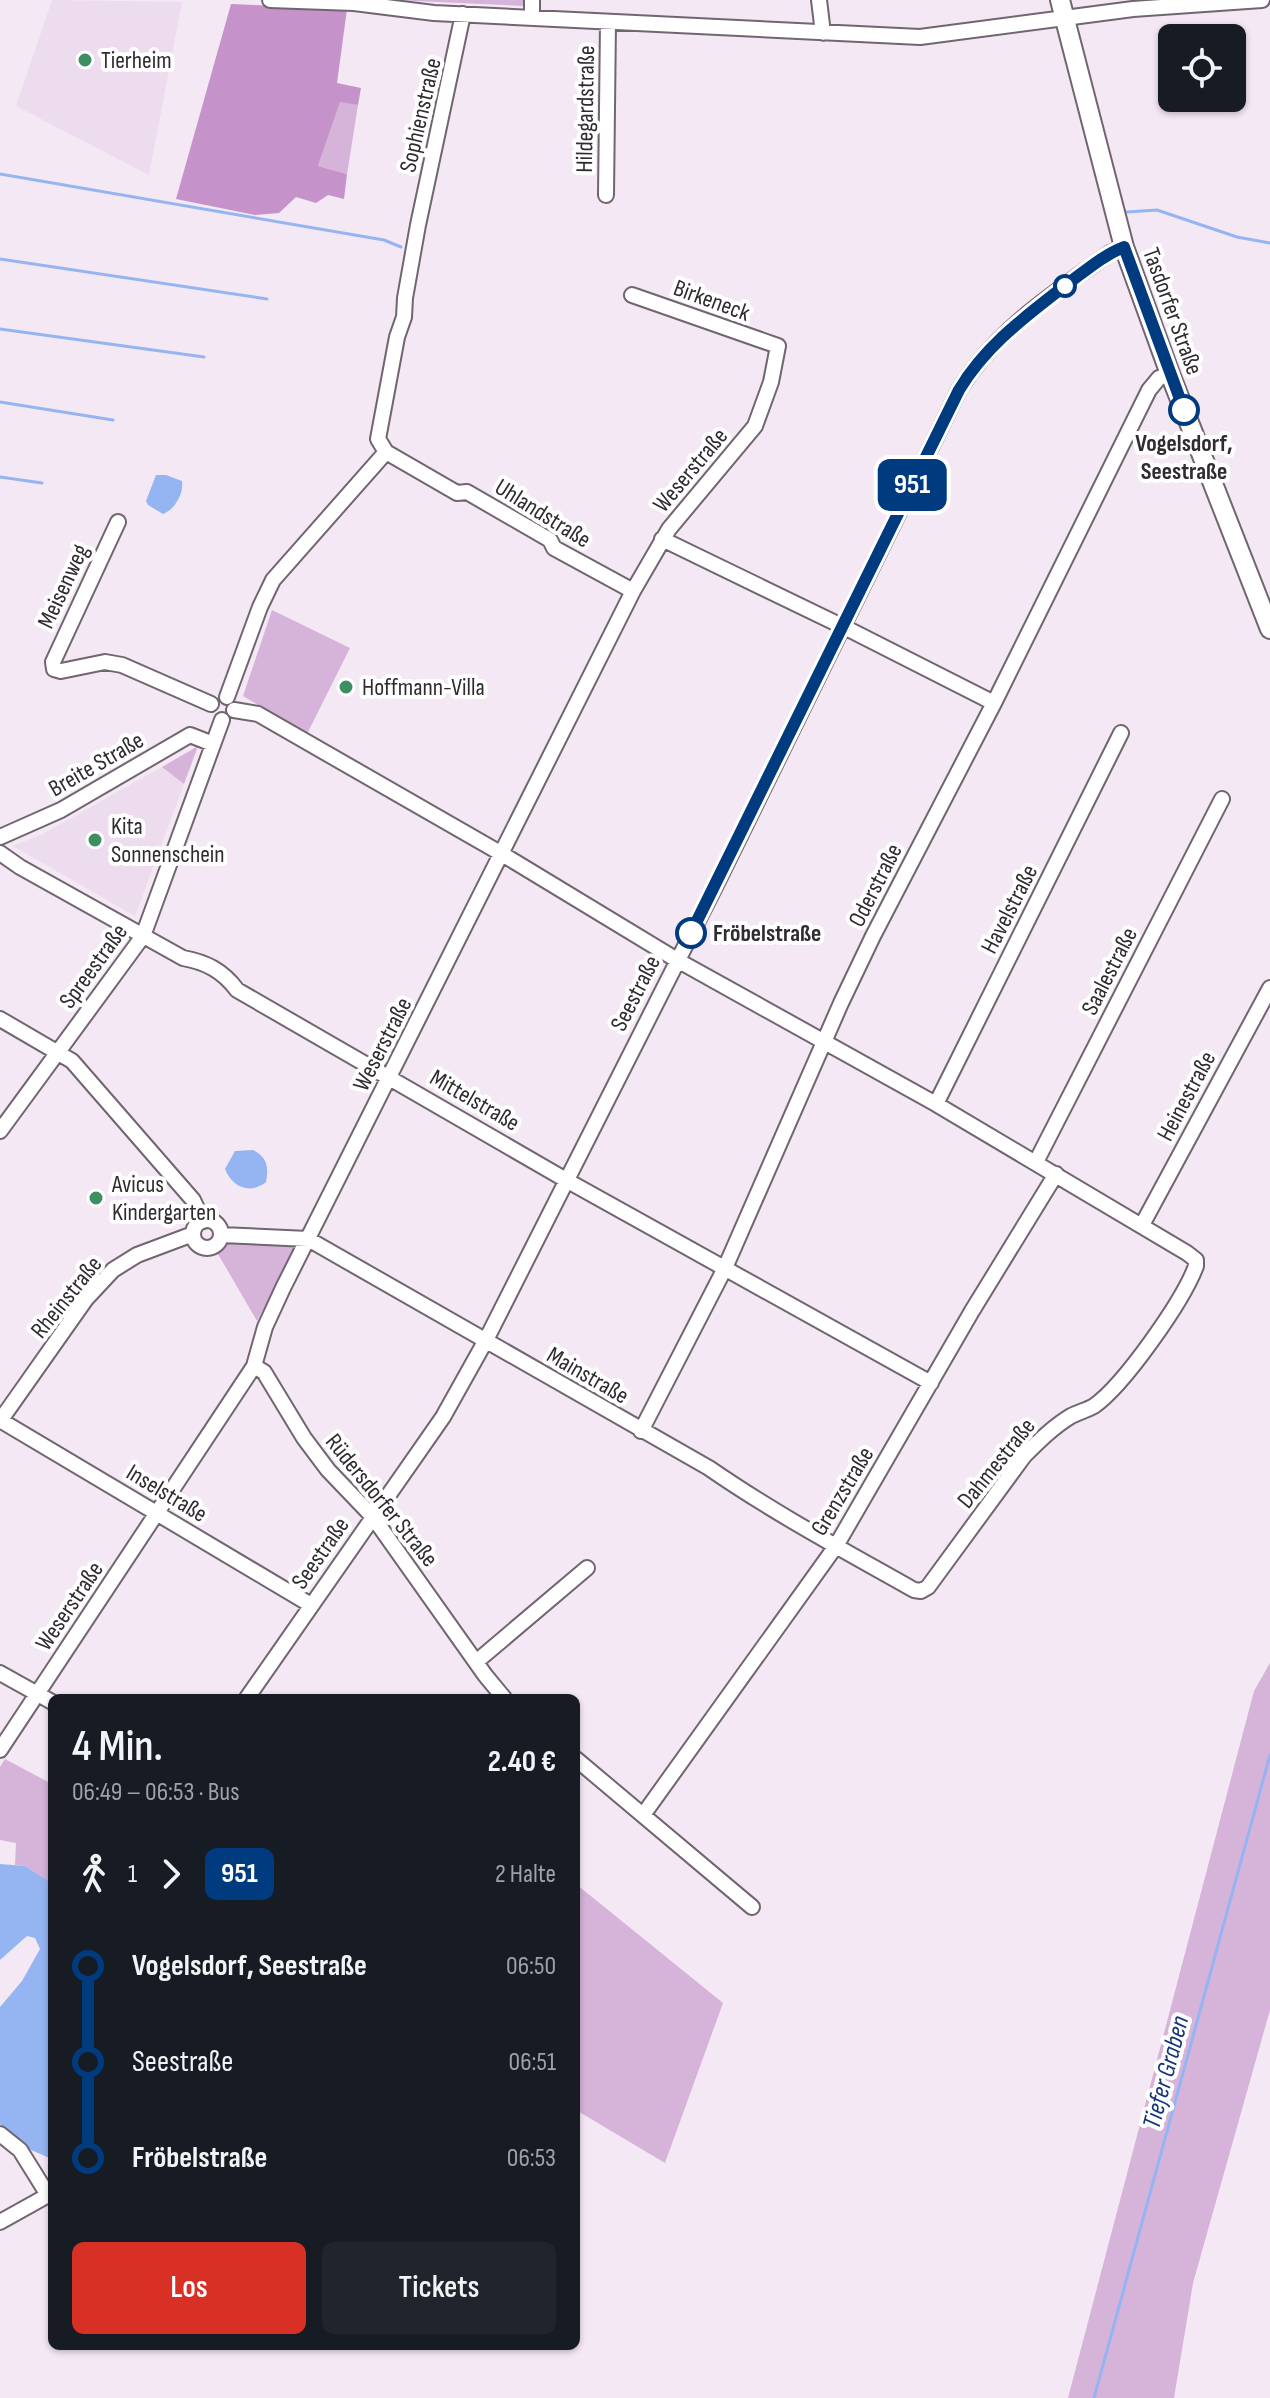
<!DOCTYPE html>
<html lang="de">
<meta charset="utf-8">
<style>
body{margin:0;font-family:"Sofia Sans Condensed",sans-serif;background:#20242c;color:#f1f3f6;height:100vh;display:flex;flex-direction:column;font-size:30px;white-space:nowrap}
*{box-sizing:border-box;margin:0}
p{font-size:26px;color:#9ea1a6}
.icon{flex:none;width:44px;height:44px;fill:none;stroke:currentColor;stroke-width:2;stroke-linecap:round;stroke-linejoin:round}
.map{position:relative;flex:1;overflow:hidden}
.sheet{position:absolute;left:48px;top:1694px;width:532px;height:656px;display:flex;flex-direction:column;background:#171b24;border-radius:12px;box-shadow:0 2px 6px #0004}
.sheet>*{flex:none}
.badge{padding:0 16px;border-radius:12px;font-size:28px;line-height:52px}
.fabs{position:absolute;left:1158px;top:24px;display:grid;gap:16px}
.fabs a{display:grid;place-items:center;width:88px;height:88px;border-radius:12px;background:#171b24;box-shadow:0 2px 6px #0004;font-size:40px}
.map>.badge{position:absolute;translate:-50% -50%;box-shadow:0 0 0 4px #fff}
.legs{display:flex;align-items:center;gap:12px;height:88px;padding:0 24px;font-size:26px}
.legs p{margin-inline-start:auto}
.head{display:flex;align-items:center;justify-content:space-between;height:136px;padding:0 24px}
h1{font-size:44px;font-weight:600;line-height:60px}
.primary-button{display:flex;gap:16px;margin-top:auto;padding:16px 24px}
.primary-button a{flex:1;height:92px;border-radius:12px;background:#d93025;color:#fff;font-size:32px;font-weight:600;line-height:92px;text-align:center}
.primary-button a+a{background:#20242c;color:#f1f3f6}
ul{padding:0 24px;list-style:none}
li{display:flex;align-items:center;gap:28px;height:96px;font-size:30px}
li i{display:grid;place-items:center;width:12px;height:100%;margin:0 10px;background:currentColor}
li i::after{content:'';width:20px;height:20px;margin:-10px;border:6px solid;border-radius:50%;background:#171b24}
li p{margin-inline-start:auto}
li:first-child i{background:linear-gradient(#0000 50%,currentColor 0)}
li:last-child i{background:linear-gradient(currentColor 50%,#0000 0)}
.map>svg:first-child{display:block}
.built{fill:#eddbee}
.green{fill:#d6b3d8}
.forest{fill:#c593c9}
.water{fill:#95b5f2}
.lines{fill:none;stroke-linecap:round;stroke-linejoin:round}
.stream{stroke:#95b5f2;stroke-width:3}
.minor-casing{stroke:#706570;stroke-width:18}
.major-casing{stroke:#706570;stroke-width:22}
.minor{stroke:#fff;stroke-width:14}
.major{stroke:#fff;stroke-width:18}
.line-1-casing{stroke:#fff;stroke-width:18}
.line-1{stroke:#003b80;stroke-width:12}
.poi-dot{fill:#3d8f61;stroke:#fff;stroke-width:3}
.stop-1-dot{fill:#fff;stroke:#003b80;stroke-width:4}
.labels{text-anchor:middle;stroke-width:8;stroke-linejoin:round;paint-order:stroke}
.poi-label{font-size:24px;fill:#302b30;stroke:#fff;text-anchor:start}
.street-label{font-size:24px;fill:#302b30;stroke:#fff}
.stop-label{font-size:24px;font-weight:bold;fill:#302b30;stroke:#fff}
.water-label{font-size:26px;font-style:italic;fill:#16367b;stroke:#fff}
</style>
<div class="map">
<svg width="1270" height="2398" viewBox="0 0 1270 2398">
<rect width="100%" height="100%" fill="#f4e8f5"/>
<path class="built" d="M52,0L182,2L149,175L16,106Z
M162,767L184,784L135,916L13,846L43,834Z"/>
<path class="green" d="M392,0H524V6Z
M340,101L358,105L347,174L318,166Z
M272,610L350,648L307,734L243,696Z
M198,746L184,784L162,767Z
M226,1242L298,1245L257,1321L218,1254Z
M1270,1663V2010L1193,2283L1174,2398H1068L1254,1691Z
M5,1759L52,1784V1883L25,1866L15,1865L16,1843L0,1840V1767Z
M576,1884L723,2003L665,2163L576,2110Z"/>
<path class="forest" d="M231,4L347,9L337,83L361,88L358,105L340,102L318,166L347,174L344,199L328,195L316,203L296,197L279,213L255,215L176,199Z"/>
<path class="water" d="M156,475H166L182,481C184,494 174,510 163,514L148,505L146,501Z
M253,1150C267,1157 269,1167 266,1182C250,1195 232,1187 225,1169L235,1151Z
M0,1864L25,1866L52,1883V2159L31,2150L0,2124V2007L22,1981L40,1949L35,1938L27,1936L0,1960Z"/>
<g class="lines">
<path class="stream" d="M0,174L384,240L401,247
M1127,212L1157,210L1237,237L1270,243
M0,259L267,299
M0,329L204,357
M0,402L113,420
M0,477L42,483
M1094,2398L1270,1755"/>
<defs>
<path id="minor" d="M270,0L354,3L434,13L920,37L1133,9L1262,0
M819,0L823,33
M463,14L418,225L405,298L404,317L397,337L378,439L386,452L457,493L467,492L550,540L554,548L633,591
M532,18V0
M606,195L608,22
M118,522L53,662L54,669L61,671L105,662L122,665L211,704
M662,539L852,631L994,703
M227,697L260,607L273,580L386,452
M0,837L61,810L190,735L213,744
M0,853L20,867L183,958C206,962 223,971 237,990L566,1180L931,1383
M0,1019L72,1061L193,1200L203,1221
M936,1104L1121,733
M0,1131L143,936L222,720
M1036,1162L1222,799
M193 1234a14 14 0 1 1 28 0a14 14 0 1 1-28 0Z
M1142,1225L1270,988
M221,1235L308,1239L709,1468C774,1513 845,1551 914,1590L921,1591L928,1587L1024,1456C1039,1441 1053,1427 1071,1416C1079,1412 1087,1410 1094,1406C1124,1385 1183,1301 1196,1266V1260L1187,1253L936,1104L677,960L502,854L258,714L234,710
M254,1366L264,1372L304,1438L328,1470L373,1517L485,1675L504,1698
M0,1420L311,1605
M0,1421L86,1299L113,1270L137,1255L193,1234
M641,1431L725,1268L841,1003L873,936L994,703L1149,390L1159,378L1170,374
M476,1662L587,1568
M0,1673L52,1702
M247,1698L443,1417L486,1340L717,883L959,390C995,331 1054,293 1110,253L1124,247
M0,1750L254,1366L265,1327L283,1288L633,591L669,529L755,426L771,382L778,346L632,295
M576,1759L752,1907
M643,1815L836,1546L972,1311L1056,1174
M0,2134L20,2150L48,2195
M0,2222L52,2193"/>
<path id="major" d="M1060,0L1124,247L1170,374L1270,629"/>
</defs>
<use href="#minor" class="minor-casing"/>
<use href="#major" class="major-casing"/>
<use href="#minor" class="minor"/>
<use href="#major" class="major"/>
</g>
<g class="lines">
<defs>
<path id="line-1" d="M691,933L959,390C986,345 1025,317 1066,285C1084,272 1103,255 1124,247L1184,410"/>
</defs>
<use href="#line-1" class="line-1-casing"/>
<use href="#line-1" class="line-1"/>
</g>
<g class="poi-dot">
<circle cx="85" cy="60" r="8"/>
<circle cx="346" cy="687" r="8"/>
<circle cx="95" cy="840" r="8"/>
<circle cx="96" cy="1198" r="8"/>
</g>
<g class="stop-1-dot">
<circle cx="1065" cy="286" r="10"/>
<circle cx="1184" cy="410" r="14"/>
<circle cx="691" cy="933" r="14"/>
</g>
<g class="labels">
<g class="poi-label">
<text x="101" y="68">Tierheim</text>
<text x="362" y="695">Hoffmann-Villa</text>
<text x="111" y="834">Kita<tspan x="111" dy="28">Sonnenschein</tspan></text>
<text x="112" y="1192">Avicus<tspan x="112" dy="28">Kindergarten</tspan></text>
</g>
<g class="street-label">
<text transform="translate(585 109) rotate(-89)" y="8">Hildegardstraße</text>
<text transform="translate(420 115) rotate(-77)" y="8">Sophienstraße</text>
<text transform="translate(712 300) rotate(20)" y="8">Birkeneck</text>
<text transform="translate(1173 311) rotate(70)" y="8">Tasdorfer Straße</text>
<text transform="translate(690 470) rotate(-50)" y="8">Weserstraße</text>
<text transform="translate(543 513) rotate(32)" y="8">Uhlandstraße</text>
<text transform="translate(63 586) rotate(-65)" y="8">Meisenweg</text>
<text transform="translate(96 764) rotate(-30)" y="8">Breite Straße</text>
<text transform="translate(875 885) rotate(-63)" y="8">Oderstraße</text>
<text transform="translate(1009 909) rotate(-63)" y="8">Havelstraße</text>
<text transform="translate(93 966) rotate(-54)" y="8">Spreestraße</text>
<text transform="translate(1109 971) rotate(-63)" y="8">Saalestraße</text>
<text transform="translate(635 993) rotate(-63)" y="8">Seestraße</text>
<text transform="translate(382 1044) rotate(-63)" y="8">Weserstraße</text>
<text transform="translate(1186 1096) rotate(-62)" y="8">Heinestraße</text>
<text transform="translate(475 1100) rotate(30)" y="8">Mittelstraße</text>
<text transform="translate(66 1297) rotate(-51)" y="8">Rheinstraße</text>
<text transform="translate(588 1375) rotate(30)" y="8">Mainstraße</text>
<text transform="translate(996 1463) rotate(-51)" y="8">Dahmestraße</text>
<text transform="translate(842 1491) rotate(-59)" y="8">Grenzstraße</text>
<text transform="translate(167 1493) rotate(31)" y="8">Inselstraße</text>
<text transform="translate(382 1500) rotate(51)" y="8">Rüdersdorfer Straße</text>
<text transform="translate(320 1553) rotate(-55)" y="8">Seestraße</text>
<text transform="translate(69 1606) rotate(-56)" y="8">Weserstraße</text>
</g>
<g class="stop-label">
<text x="1184" y="451">Vogelsdorf,<tspan x="1184" dy="28">Seestraße</tspan></text>
<text x="713" y="941" text-anchor="start">Fröbelstraße</text>
</g>
<g class="water-label">
<text transform="translate(1165 2072) rotate(-75)" y="9">Tiefer Graben</text>
</g>
</g>
</svg>
<div class="fabs">
<a><svg class="icon" aria-label="locate" viewBox="0 0 24 24"><circle cx="12" cy="12" r="6"/><path d="M12 2v4M12 18v4M2 12h4M18 12h4"/></svg></a>
</div>
<b class="badge" style="left:912px;top:485px;background:#003b80;color:#fff">951</b>
<section class="sheet">
<div class="head"><div><h1>4 Min.</h1><p>06:49 – 06:53 · Bus</p></div><b>2.40 €</b></div>
<div class="legs"><svg class="icon" aria-label="walk" viewBox="0 0 24 24"><circle cx="13" cy="4" r="2"/><path d="M13 8l-2 6 4 7M11 14l-3 7M7 12l3-4h3l4 4"/></svg>1<svg class="icon" aria-label="forward" viewBox="0 0 24 24"><path d="M9 5l7 7-7 7"/></svg><b class="badge" style="background:#003b80;color:#fff">951</b><p>2 Halte</p></div>
<ul>
<li><i style="color:#003b80"></i><b>Vogelsdorf, Seestraße</b><p>06:50</p></li>
<li><i style="color:#003b80"></i><span>Seestraße</span><p>06:51</p></li>
<li><i style="color:#003b80"></i><b>Fröbelstraße</b><p>06:53</p></li>
</ul>
<div class="primary-button"><a>Los</a><a>Tickets</a></div>
</section>
</div>
